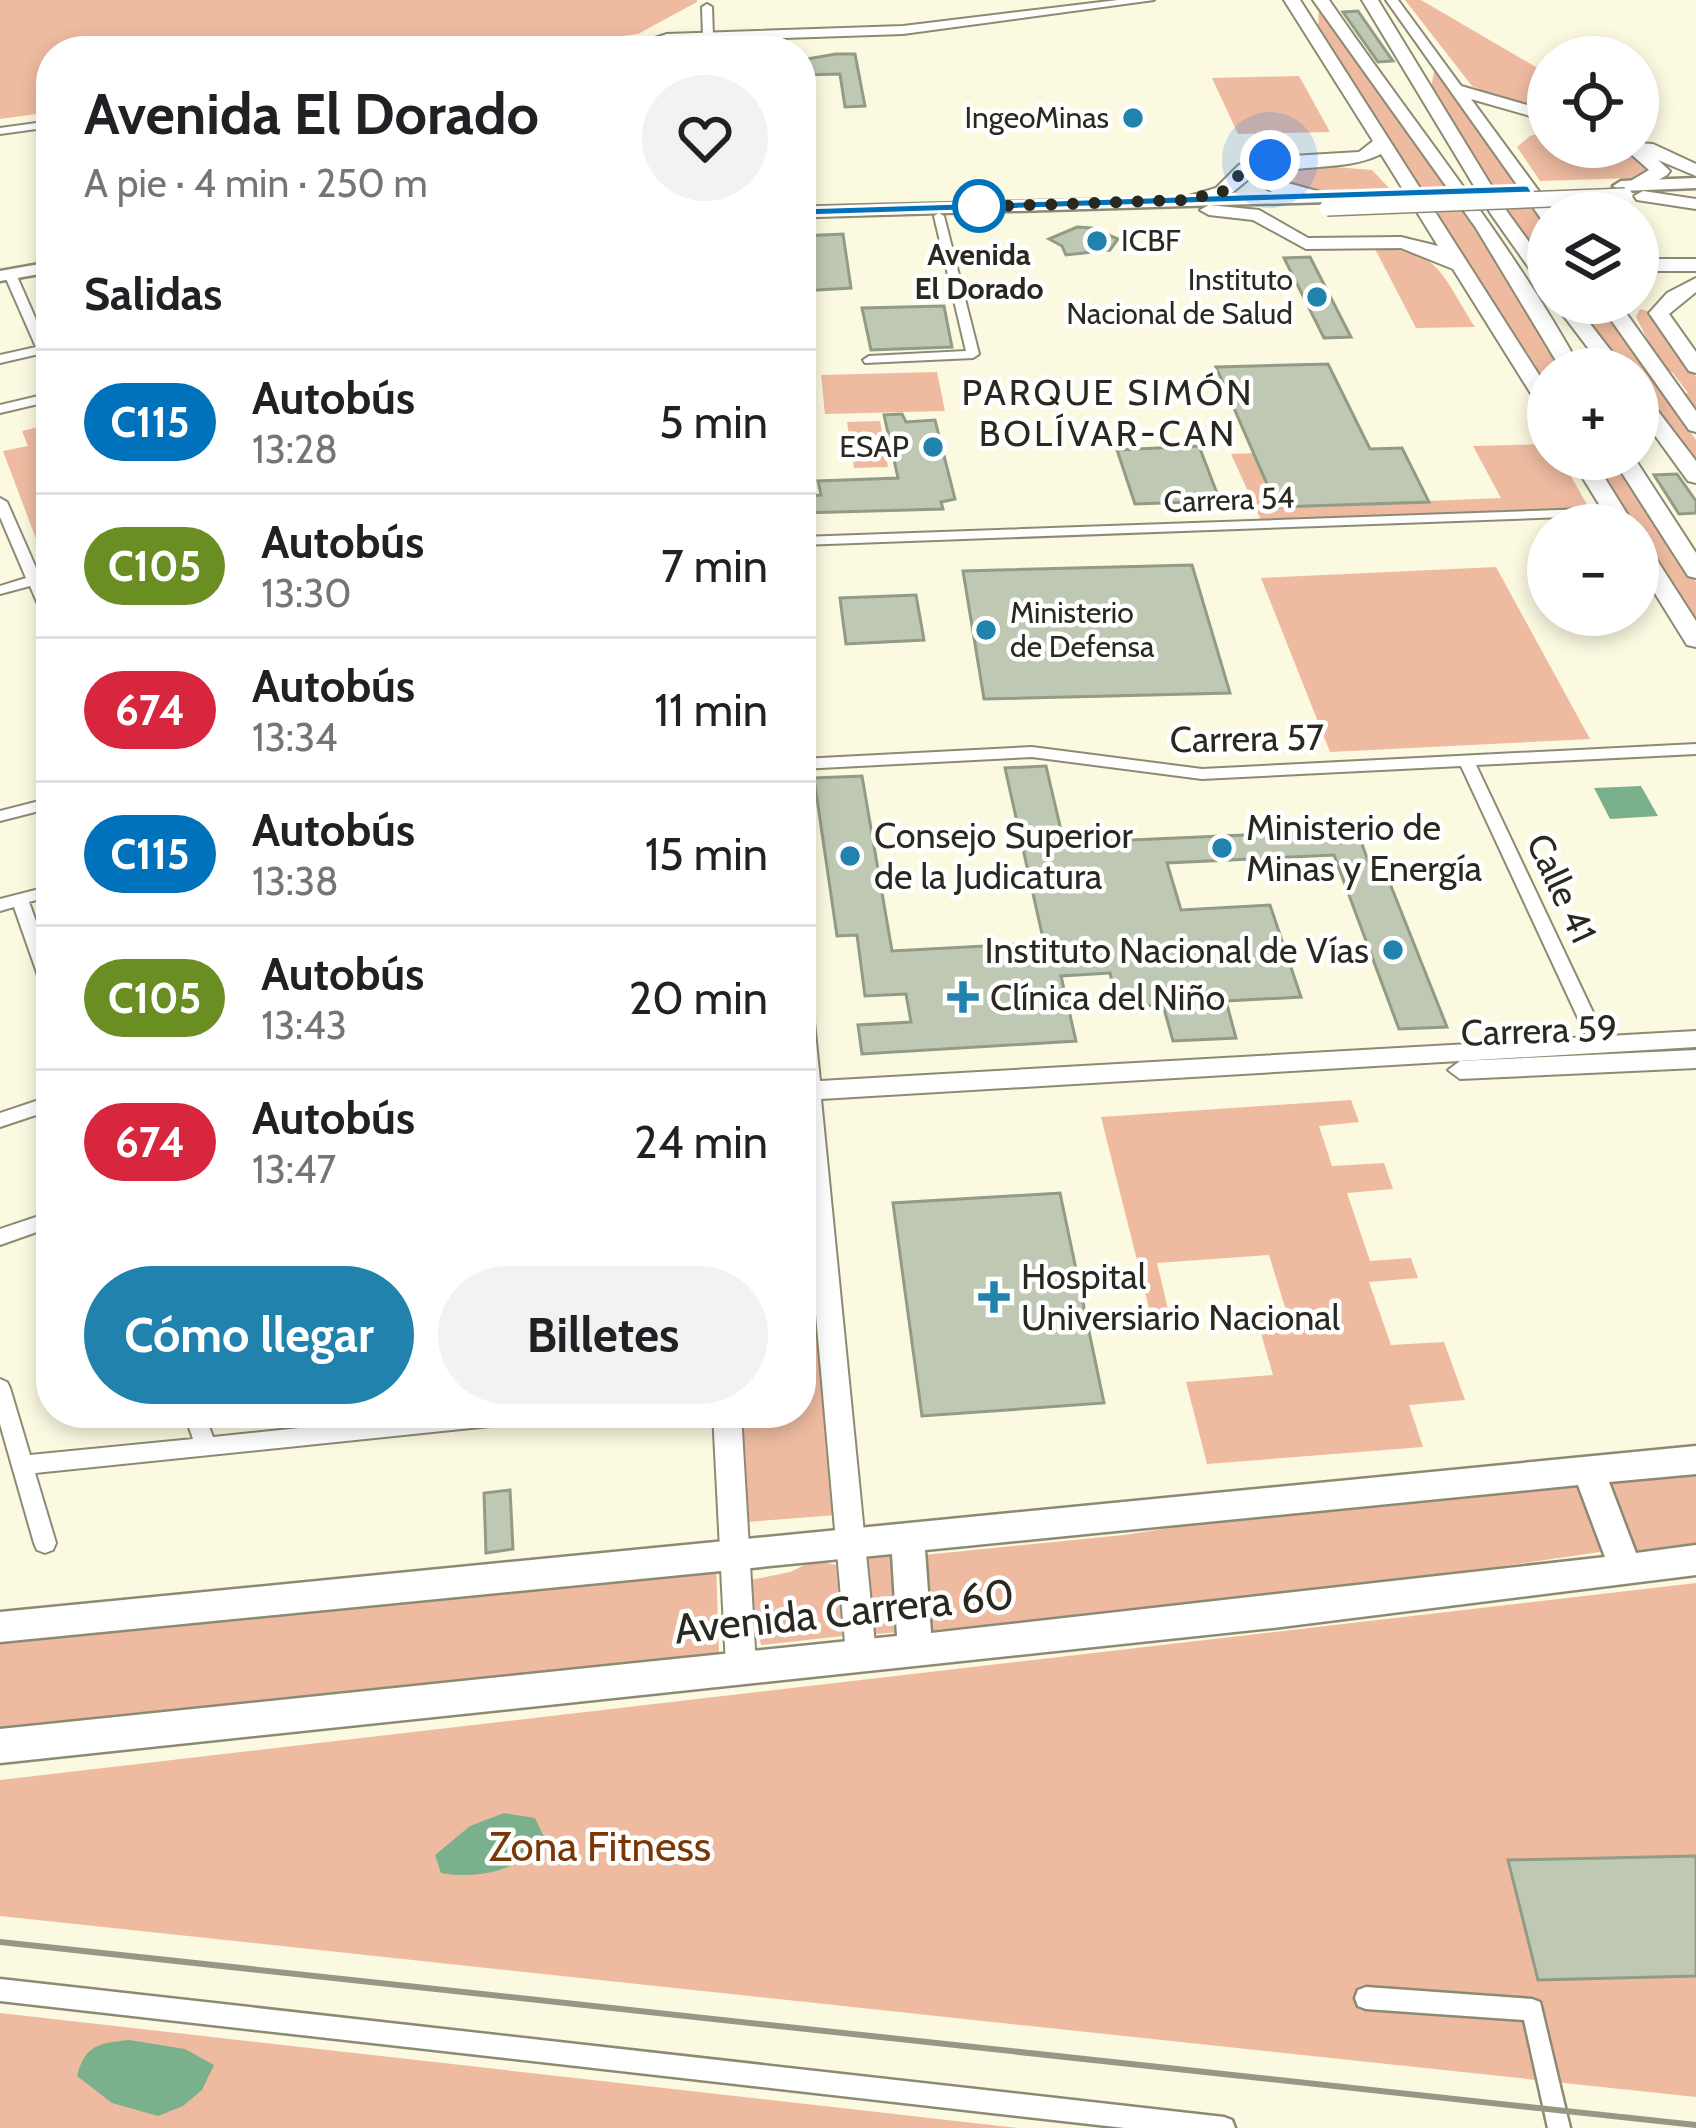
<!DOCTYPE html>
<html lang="es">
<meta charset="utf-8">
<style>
body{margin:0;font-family:Cabin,sans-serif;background:#f2f2f2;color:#202124;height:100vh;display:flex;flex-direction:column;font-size:45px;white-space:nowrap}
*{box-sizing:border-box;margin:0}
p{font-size:39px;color:#757577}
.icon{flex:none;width:66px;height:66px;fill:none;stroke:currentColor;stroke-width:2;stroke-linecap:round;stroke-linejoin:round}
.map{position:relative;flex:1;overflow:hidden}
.panel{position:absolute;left:36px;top:36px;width:780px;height:1392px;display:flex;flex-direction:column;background:#fff;border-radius:48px;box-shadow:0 6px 18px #0003}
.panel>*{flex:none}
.badge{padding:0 24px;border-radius:39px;font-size:42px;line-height:78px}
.buttons{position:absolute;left:1527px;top:36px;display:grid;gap:24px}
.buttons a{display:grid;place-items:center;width:132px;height:132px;border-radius:50%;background:#fff;box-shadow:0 6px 18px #0003;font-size:60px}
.you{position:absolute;width:60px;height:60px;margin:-30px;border:9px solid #fff;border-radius:50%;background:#1a73e8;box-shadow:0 0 0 18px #1a73e833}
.map>.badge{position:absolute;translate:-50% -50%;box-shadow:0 0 0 6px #fff}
h2{padding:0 48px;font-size:45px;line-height:108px}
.round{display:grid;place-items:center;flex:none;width:126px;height:126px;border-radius:63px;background:#f2f2f2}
.summary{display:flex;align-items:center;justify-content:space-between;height:204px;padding:0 48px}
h1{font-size:57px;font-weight:700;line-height:90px}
.primary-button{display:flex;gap:24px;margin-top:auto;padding:24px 48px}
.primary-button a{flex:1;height:138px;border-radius:72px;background:#2082ad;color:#fff;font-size:48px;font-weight:700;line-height:138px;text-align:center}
.primary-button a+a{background:#f2f2f2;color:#202124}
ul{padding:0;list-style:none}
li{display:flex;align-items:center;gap:36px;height:144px;padding:0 48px;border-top:3px solid #e0e0e0}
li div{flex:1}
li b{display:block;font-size:45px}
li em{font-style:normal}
li .badge{min-width:132px;font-weight:700;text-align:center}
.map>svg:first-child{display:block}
.green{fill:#eebba1}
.water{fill:#7bb08c}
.building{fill:#bec8b2;stroke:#919b85;stroke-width:3}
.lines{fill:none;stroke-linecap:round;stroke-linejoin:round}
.pedestrian-casing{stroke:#8d8a74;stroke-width:5}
.minor-casing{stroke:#8d8a74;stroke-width:4}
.tertiary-casing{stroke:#8d8a74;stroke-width:4}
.secondary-casing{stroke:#8d8a74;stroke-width:5}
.primary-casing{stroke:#8d8a74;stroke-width:4}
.pedestrian{fill:#fff;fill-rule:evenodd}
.minor{fill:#fff;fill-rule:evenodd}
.tertiary{fill:#fff;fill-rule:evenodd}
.secondary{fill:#fff;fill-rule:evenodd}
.primary{fill:#fff;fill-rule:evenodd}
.rail{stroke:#989685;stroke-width:6}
.secondary-bridge-casing{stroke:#8d8a74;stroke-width:18;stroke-linecap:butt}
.secondary-bridge{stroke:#fff;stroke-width:15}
.line{fill:#0072bc;stroke:#fff;stroke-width:3}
.walk{stroke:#2a2920;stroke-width:12;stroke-dasharray:0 21.6}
.poi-dot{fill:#2082ad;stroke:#fff;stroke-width:4.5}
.stop-dot{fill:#fff;stroke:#0072bc;stroke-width:6}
.labels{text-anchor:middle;stroke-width:9;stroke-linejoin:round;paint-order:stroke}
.far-poi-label{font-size:30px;fill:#2a2920;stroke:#fff;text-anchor:end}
.far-stop-label{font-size:30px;font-weight:bold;fill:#2a2920;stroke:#fff}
.far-street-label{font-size:30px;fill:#2a2920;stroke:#fff}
.far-quarter-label{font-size:36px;letter-spacing:3px;fill:#2a2920;stroke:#fff}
.street-label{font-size:36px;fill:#2a2920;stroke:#fff}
.poi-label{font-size:36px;fill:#2a2920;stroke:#fff;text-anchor:start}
.near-street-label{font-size:42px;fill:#2a2920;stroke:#fff}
.near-park-label{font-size:42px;fill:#793708;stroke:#fff}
</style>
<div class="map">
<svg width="1696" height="2128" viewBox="0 0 1696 2128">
<rect width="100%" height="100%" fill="#fcf9e1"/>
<path class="green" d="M0,0H697V2L638,34L509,51H51V112L0,119Z
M1405,0H1421L1548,74V109L1496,97L1472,86Z
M1319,5C1397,116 1475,226 1550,339L1562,369H1548V392L1318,29Z
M1435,66L1548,228V275L1509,220L1431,88Z
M1299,76L1330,132L1238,134L1212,78Z
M1548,132V147H1625L1652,166L1646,177L1633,178L1540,181L1517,147L1530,136Z
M1310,165L1372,170L1390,189L1307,193L1276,185V170Z
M1375,249C1441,248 1442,277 1475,327L1416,328Z
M1570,303H1602L1696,440V466L1638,390V369H1621Z
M1640,309L1654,313L1696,377V415L1681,395L1688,393L1672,372L1664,373L1636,317Z
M937,372L945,411L825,414L821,375Z
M880,421L888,467L854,468L847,422Z
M51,424V439L36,443L51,441V579L3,451L28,446L22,431Z
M1548,444V459H1561L1589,508L1261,520L1231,454L1256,453L1278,507L1501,498L1473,446Z
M1590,459H1616L1696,582V624L1638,536V525H1631Z
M1496,567L1590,739L1330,752L1261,578Z
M1351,1100L1359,1122L1319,1126L1332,1166L1384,1163L1393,1189L1347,1193L1370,1261L1411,1258L1418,1278L1369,1282L1391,1345L1444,1342L1465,1400L1409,1405L1423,1447L1207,1464L1186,1382L1273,1375L1257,1320L1288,1317L1269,1255L1157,1263L1173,1330L1155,1332L1101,1117Z
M801,1119L836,1515L747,1522L741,1413H801Z
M1696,1469V1547L1635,1553L1606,1494L1609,1480Z
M1574,1481L1584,1487L1605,1546L1600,1552L1346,1589L924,1631L914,1556L1124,1535L1320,1505Z
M894,1553L902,1632L874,1634L867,1554Z
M815,1560L836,1565L843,1636L761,1645L746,1581L790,1572Z
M716,1563L719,1655L0,1729V1642Z
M1696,1583V2097L0,1916V1780Z
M0,2013L1018,2128H0Z"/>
<path class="water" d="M1641,786L1658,816L1610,819L1594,788Z
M504,1813L535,1818L544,1837C528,1870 475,1880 441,1873L435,1855L470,1826Z
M129,2040L185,2049L214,2065L202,2090L183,2106L158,2116L112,2103L77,2076C85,2045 99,2043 129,2040Z"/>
<path class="building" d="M1358,11L1383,47L1393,61L1378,62L1343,12Z
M836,54H855L865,106L845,107L840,74L801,75V60Z
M1077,227L1092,228L1118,239L1110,250L1066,255L1062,246L1049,239Z
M843,234L851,288L801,291V236Z
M1310,257L1351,337L1324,338L1284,258Z
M944,306L952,347L871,350L862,308Z
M1328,364L1370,449L1402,448L1429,502L1277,507L1216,367Z
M902,414L906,422L935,420L955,499L941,502L943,509L801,513V496L821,495L818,481L898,478L884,415Z
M1199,446L1220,501L1135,504L1117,450Z
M1677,474L1696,501V513L1679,514L1654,475Z
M1192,565L1230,693L984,699L963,571Z
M916,595L924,640L846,644L840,598Z
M1046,766L1064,843L1357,830L1372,872L1385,871L1447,1027L1399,1029L1334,855L1167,863L1181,910L1270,905L1301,997L1226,1001L1236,1038L1173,1041L1163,1005L1118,1007L1110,973L1061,976L1076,1041L862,1054L858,1025L911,1022L906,994L865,996L857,935L837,936L814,778L862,776L892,951L1044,943L1005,768Z
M1060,1193L1104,1403L922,1416L893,1203Z
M510,1490L513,1549L486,1553L484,1493Z
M1696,1856V1976L1538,1980L1508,1860Z"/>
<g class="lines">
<defs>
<path id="pedestrian" d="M0,1979L1224,2117L1232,2120L1235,2128H1125L0,2001Z
M1366,1987L1532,1999L1540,2002L1570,2128H1548L1524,2020L1366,2009L1358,2006L1355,1998L1358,1990Z"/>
<path id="minor" d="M707,4L712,7L713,36L708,39L703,36L702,7Z
M51,121V127L0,134V128Z
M939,213L944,216L979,354L973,358L865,363L863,360L869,356L966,351L934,216Z
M10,271L16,274L51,354V372L45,368L39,354L0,363V355L36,347L4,274Z
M51,393V401L0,413V405Z
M0,498L7,502L51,602V622L44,618L30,586L0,594V586L26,578L0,517Z
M1615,508L1620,509V515L801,545V537Z
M1696,744V754L1476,765L1608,1044L1599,1050L1590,1044L1461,766L1202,779L1032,757L801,769V759L1032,747L1202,769Z
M51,798V808L0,821V811Z
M51,886V896L29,902L51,963V993L42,987L14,907L0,911V899Z
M51,1096V1110L0,1127V1113Z
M51,1212V1227L0,1245V1229Z
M0,1379L7,1382L10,1388L30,1455L193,1439L184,1413H204L213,1437L443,1413H539L536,1419L529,1422L35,1473L56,1543L53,1550L45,1553L37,1550L34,1543L0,1424Z"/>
<path id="tertiary" d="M1118,0H1154L903,34L669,42L662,44L661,51H649L652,39L667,34L903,26Z
M801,1004L813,1012L820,1081L1696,1031V1047L821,1099L876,1654L872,1664L861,1668L850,1664L846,1654L801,1145Z
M1696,1050V1068L1460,1079L1448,1070L1460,1061Z
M713,1413H741L756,1666L752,1676L741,1680L730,1676L726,1666Z"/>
<path id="secondary" d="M1696,178V188L1621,191L1613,186L1621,181Z
M1335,194V200L1329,202L801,217V207Z
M51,262V272L0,281V271Z
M1696,1446V1474L1609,1482L1636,1553L1696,1545V1575L1273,1628L0,1763V1729L897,1636L892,1554L0,1642V1612ZM1578,1485L1605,1557L931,1633L925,1550Z"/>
<path id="primary" d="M1284,0H1300L1548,389V411L1538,405L1453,269L1401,248L1306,249L1253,220L1209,215L1200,210L1209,205L1259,210L1308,238L1401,237L1438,246L1381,154C1352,169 1310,165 1278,172L1277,180L1324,193L1327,197L1318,202L1276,194L1262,186L1261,169L1228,196L1185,205L1176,200L1216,188L1239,165L1257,158L1359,152L1373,141Z
M1313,0H1329C1413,123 1509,238 1581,369H1561L1476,228Z
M1362,0H1378L1508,213L1548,268V287L1541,285L1491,214Z
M1386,0H1398L1461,86L1548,111V121L1471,99L1555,213H1548V221L1542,220Z
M1638,143L1653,144L1696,164V176L1658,160L1670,171L1667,175L1641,190H1629V182L1649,170L1623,147Z
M1643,191L1696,199V209L1637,200L1634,196Z
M1638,259H1696V271H1638Z
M1696,278V292L1669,314L1696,352V373L1689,371L1649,313L1667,293Z
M1554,303H1574L1625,369H1604Z
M1599,303H1619L1696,411V432L1689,430Z
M1638,392L1645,394L1696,461V483L1688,481L1638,412Z
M1571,459H1593L1634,525H1612Z
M1613,459H1635L1696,553V578L1688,576Z
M1638,541L1646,543L1696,621V647L1687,645L1638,566Z"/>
</defs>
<use href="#pedestrian" class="pedestrian-casing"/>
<use href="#minor" class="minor-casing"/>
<use href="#tertiary" class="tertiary-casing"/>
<use href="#secondary" class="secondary-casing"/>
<use href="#primary" class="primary-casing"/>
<use href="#pedestrian" class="pedestrian"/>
<use href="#minor" class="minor"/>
<use href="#tertiary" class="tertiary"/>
<use href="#secondary" class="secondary"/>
<use href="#primary" class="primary"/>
<path class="rail" d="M0,1942L1696,2125"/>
<defs>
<path id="secondary-bridge" d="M1327,208L1625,196"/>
</defs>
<use href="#secondary-bridge" class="secondary-bridge-casing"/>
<use href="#secondary-bridge" class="secondary-bridge"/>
</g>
<path class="line" d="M1528,185L1533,193L801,216L794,212L801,208Z"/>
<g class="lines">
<path class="walk" d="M979,206L972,207L1185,200L1222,192L1245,169L1270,160"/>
</g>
<g class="poi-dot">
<circle cx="1133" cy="118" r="12"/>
<circle cx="1097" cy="241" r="12"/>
<circle cx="1317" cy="297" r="12"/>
<circle cx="933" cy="447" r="12"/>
<circle cx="986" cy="630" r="12"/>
<circle cx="1222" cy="848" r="12"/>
<circle cx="850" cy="856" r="12"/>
<circle cx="1393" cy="950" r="12"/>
<path d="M957 979h12v12h12v12h-12v12h-12v-12h-12v-12h12z"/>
<path d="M988 1279h12v12h12v12h-12v12h-12v-12h-12v-12h12z"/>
</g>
<circle class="stop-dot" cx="979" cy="206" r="24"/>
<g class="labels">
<g class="far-poi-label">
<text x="1109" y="128">IngeoMinas</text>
<text x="1121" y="251" text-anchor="start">ICBF</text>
<text x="1293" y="290">Instituto<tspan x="1293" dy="34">Nacional de Salud</tspan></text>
<text x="909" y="457">ESAP</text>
<text x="1010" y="623" text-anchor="start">Ministerio<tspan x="1010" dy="34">de Defensa</tspan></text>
</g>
<g class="far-stop-label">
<text x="979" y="265">Avenida<tspan x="979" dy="34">El Dorado</tspan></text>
</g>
<g class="far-street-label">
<text transform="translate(1229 500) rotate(-2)" y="10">Carrera 54</text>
</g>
<g class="far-quarter-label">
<text x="1108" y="405">PARQUE SIMÓN<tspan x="1108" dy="41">BOLÍVAR-CAN</tspan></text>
</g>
<g class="street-label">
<text transform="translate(1247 738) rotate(-1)" y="13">Carrera 57</text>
<text transform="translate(1562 888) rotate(65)" y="13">Calle 41</text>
<text transform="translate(1539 1030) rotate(-2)" y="13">Carrera 59</text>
</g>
<g class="poi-label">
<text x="1246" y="840">Ministerio de<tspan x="1246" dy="41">Minas y Energía</tspan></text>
<text x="874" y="848">Consejo Superior<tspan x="874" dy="41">de la Judicatura</tspan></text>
<text x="1369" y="963" text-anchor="end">Instituto Nacional de Vías</text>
<text x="990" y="1010">Clínica del Niño</text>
<text x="1021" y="1289">Hospital<tspan x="1021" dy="41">Universiario Nacional</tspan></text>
</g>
<g class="near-street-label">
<text transform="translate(844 1611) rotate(-6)" y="15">Avenida Carrera 60</text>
</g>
<g class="near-park-label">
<text x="600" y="1861">Zona Fitness</text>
</g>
</g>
</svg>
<div class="buttons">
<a><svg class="icon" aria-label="locate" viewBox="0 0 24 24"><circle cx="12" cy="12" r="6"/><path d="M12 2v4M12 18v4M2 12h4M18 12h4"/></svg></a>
<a><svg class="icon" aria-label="layers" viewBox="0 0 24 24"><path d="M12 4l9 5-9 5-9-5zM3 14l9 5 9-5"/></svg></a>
<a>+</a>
<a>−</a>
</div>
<div class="you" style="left:1270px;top:160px"></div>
<section class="panel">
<div class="summary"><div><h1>Avenida El Dorado</h1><p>A pie · 4 min · 250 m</p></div><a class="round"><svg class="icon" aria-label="heart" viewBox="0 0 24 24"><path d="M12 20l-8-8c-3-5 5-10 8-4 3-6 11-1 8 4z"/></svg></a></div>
<h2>Salidas</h2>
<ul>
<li><span class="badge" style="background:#0072bc;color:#fff">C115</span><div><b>Autobús</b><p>13:28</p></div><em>5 min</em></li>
<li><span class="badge" style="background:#6b8e23;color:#fff">C105</span><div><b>Autobús</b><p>13:30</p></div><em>7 min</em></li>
<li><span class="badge" style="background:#d7263d;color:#fff">674</span><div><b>Autobús</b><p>13:34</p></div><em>11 min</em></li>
<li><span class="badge" style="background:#0072bc;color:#fff">C115</span><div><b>Autobús</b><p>13:38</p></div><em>15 min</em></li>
<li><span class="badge" style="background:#6b8e23;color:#fff">C105</span><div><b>Autobús</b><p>13:43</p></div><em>20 min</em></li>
<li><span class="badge" style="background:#d7263d;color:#fff">674</span><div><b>Autobús</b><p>13:47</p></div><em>24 min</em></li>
</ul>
<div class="primary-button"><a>Cómo llegar</a><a>Billetes</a></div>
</section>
</div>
